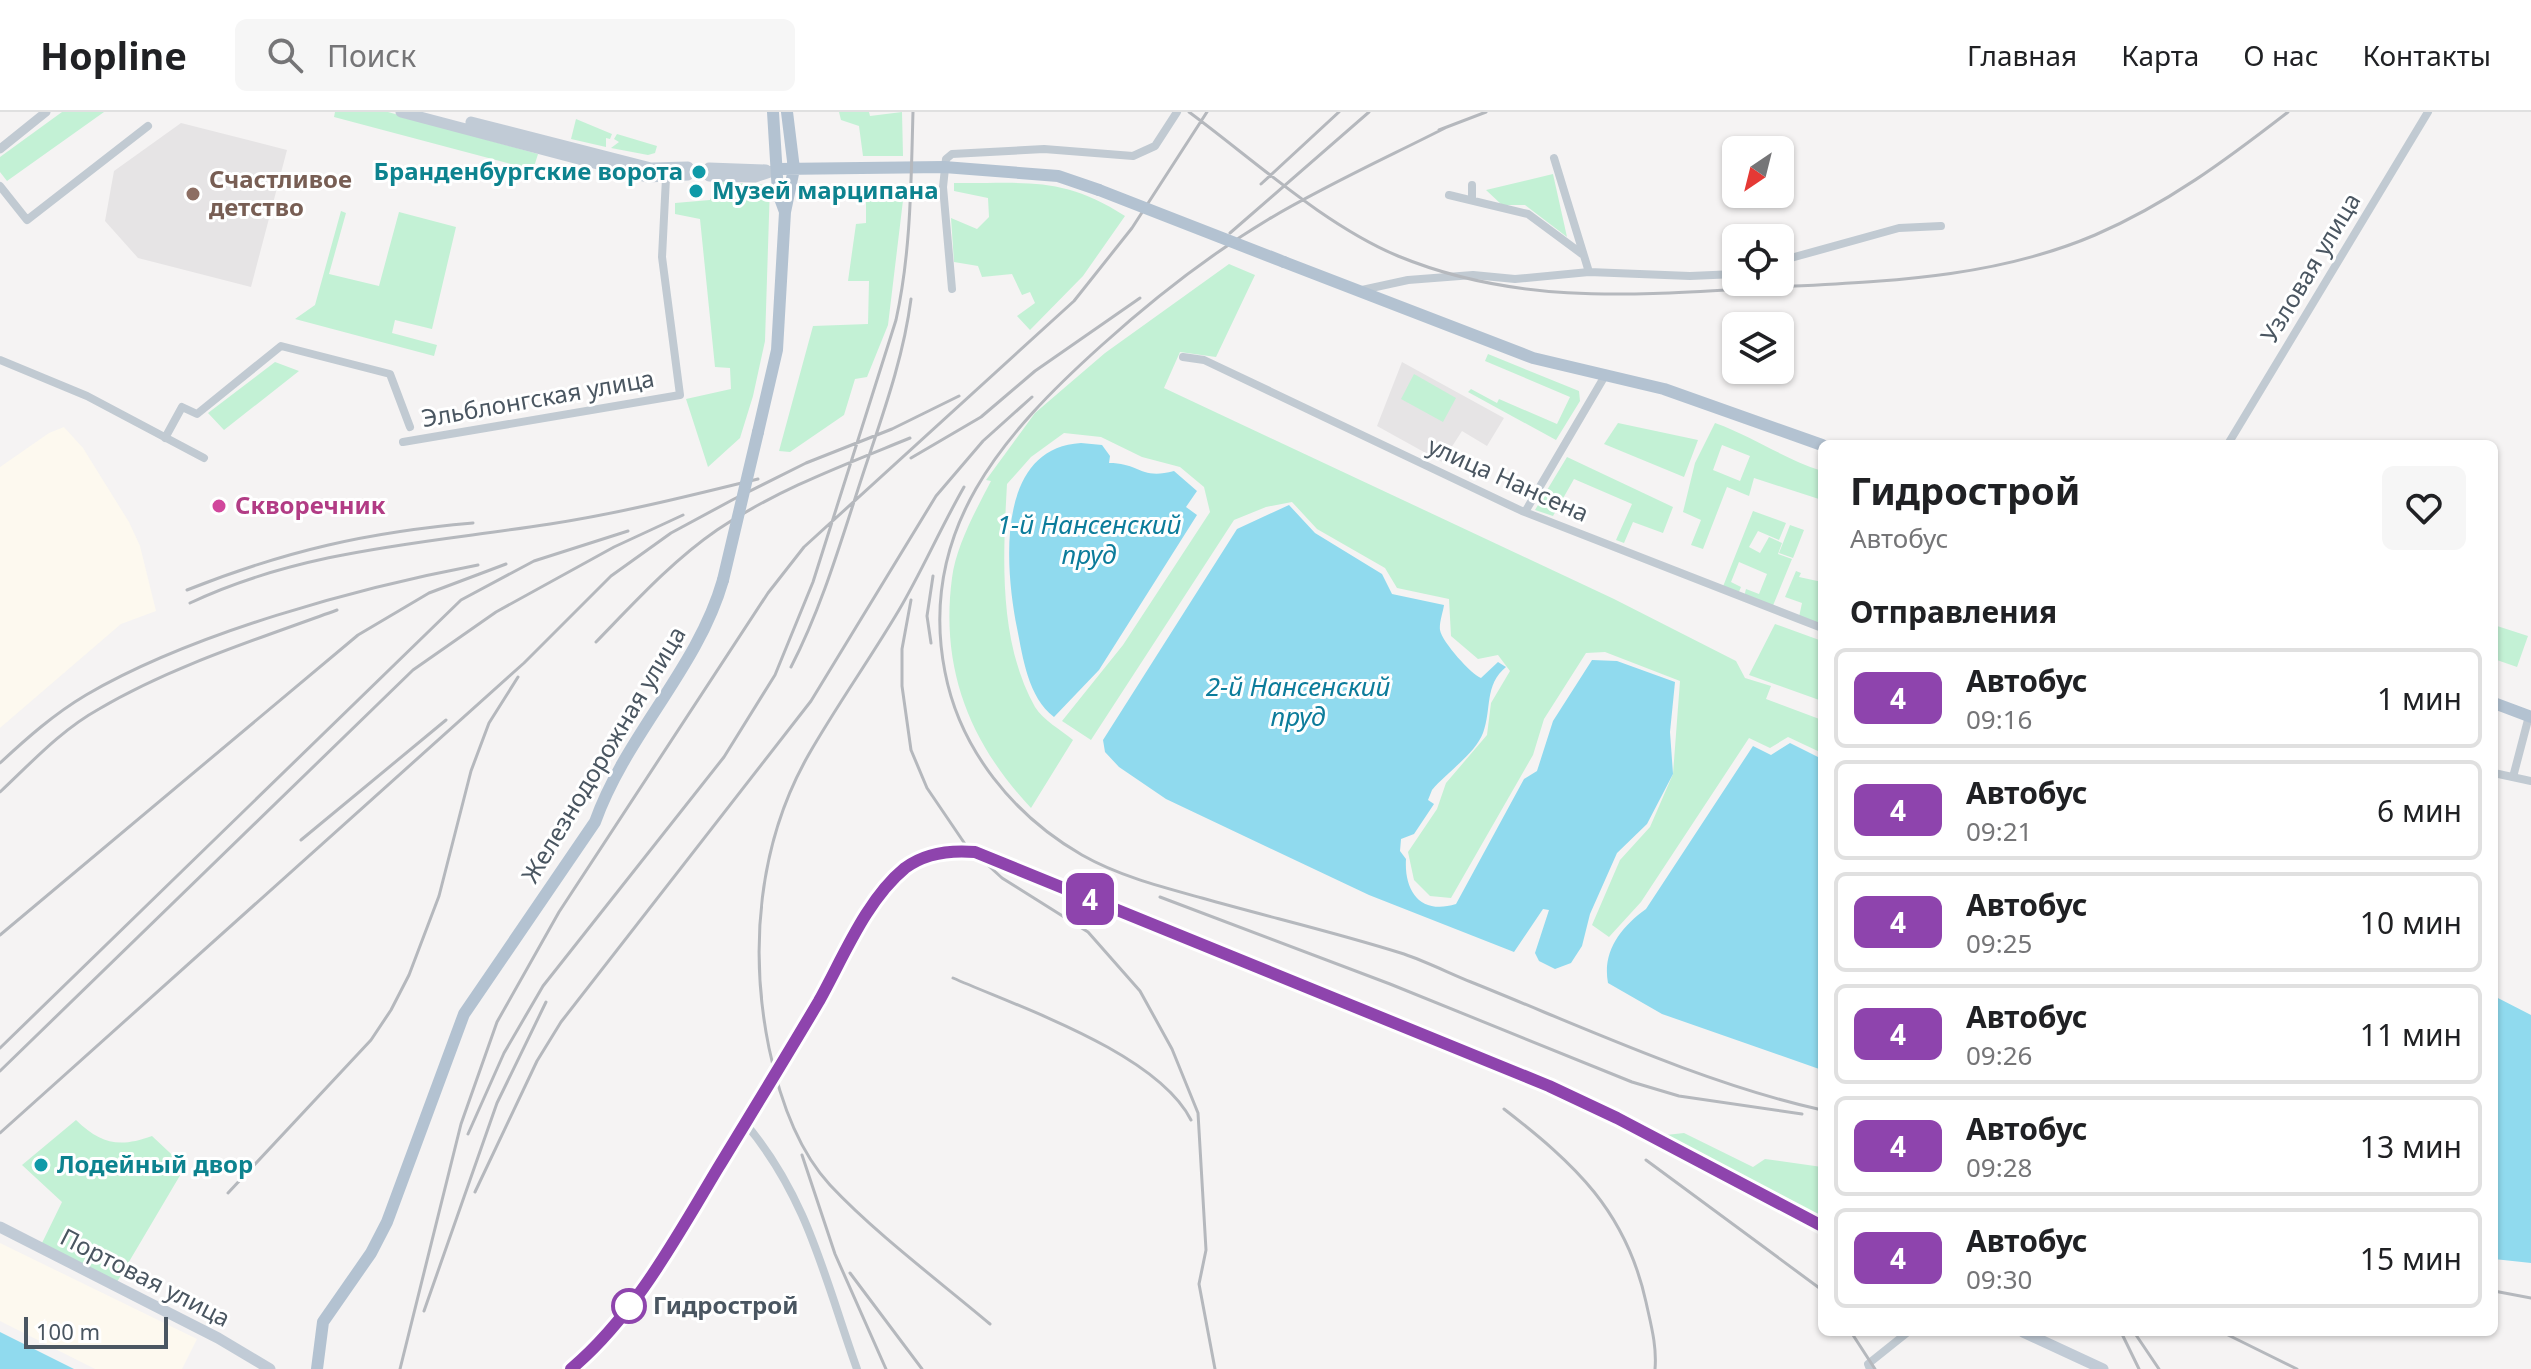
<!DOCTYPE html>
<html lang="ru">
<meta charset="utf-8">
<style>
body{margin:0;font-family:"Noto Sans",sans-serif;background:#f6f6f6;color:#202124;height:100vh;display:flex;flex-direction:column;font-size:30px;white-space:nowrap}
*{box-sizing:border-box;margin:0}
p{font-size:26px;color:#757577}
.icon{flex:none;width:44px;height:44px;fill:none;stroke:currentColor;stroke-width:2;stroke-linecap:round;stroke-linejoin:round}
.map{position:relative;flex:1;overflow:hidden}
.panel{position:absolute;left:1818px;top:328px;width:680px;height:896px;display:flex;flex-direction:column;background:#fff;border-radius:12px;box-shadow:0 2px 6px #0004}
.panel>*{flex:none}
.badge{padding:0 16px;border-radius:12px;font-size:28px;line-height:52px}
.needle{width:52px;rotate:215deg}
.fabs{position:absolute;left:1722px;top:24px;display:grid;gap:16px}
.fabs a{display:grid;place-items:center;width:72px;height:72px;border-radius:12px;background:#fff;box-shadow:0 2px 6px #0004;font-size:40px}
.scale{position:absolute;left:24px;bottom:20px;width:144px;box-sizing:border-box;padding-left:8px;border:4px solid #4a5661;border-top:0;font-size:22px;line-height:28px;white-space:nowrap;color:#4a5661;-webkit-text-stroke:6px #fff;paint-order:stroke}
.map>.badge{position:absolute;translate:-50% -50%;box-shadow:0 0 0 4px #fff}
h2{padding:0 32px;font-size:30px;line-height:72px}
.round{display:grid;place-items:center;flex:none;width:84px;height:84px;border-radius:12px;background:#f6f6f6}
.summary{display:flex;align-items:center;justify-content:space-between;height:136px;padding:0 32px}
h1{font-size:38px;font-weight:700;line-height:60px}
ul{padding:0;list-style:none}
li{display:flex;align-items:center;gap:24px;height:100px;margin:0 16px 12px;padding:0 16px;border:4px solid #e0e0e0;border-radius:12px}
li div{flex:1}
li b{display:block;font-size:30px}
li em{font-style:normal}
li .badge{min-width:88px;font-weight:700;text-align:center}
header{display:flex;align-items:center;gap:48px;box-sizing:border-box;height:112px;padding:0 40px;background:#fff;border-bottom:2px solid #e0e0e0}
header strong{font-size:38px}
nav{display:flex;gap:44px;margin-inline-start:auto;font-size:28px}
.search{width:560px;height:72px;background:#f6f6f6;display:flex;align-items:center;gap:20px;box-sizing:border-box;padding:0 28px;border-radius:12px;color:#757577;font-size:30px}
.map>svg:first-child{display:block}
.commercial{fill:#fdf9ef}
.education{fill:#e6e4e5}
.green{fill:#c3f1d5;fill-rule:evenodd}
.water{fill:#90daee}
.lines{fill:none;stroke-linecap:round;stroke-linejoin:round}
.minor{stroke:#c1cad2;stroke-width:8}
.tertiary{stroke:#c1cad2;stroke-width:9}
.secondary{stroke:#c1cbd6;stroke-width:11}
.primary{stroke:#b3c2d1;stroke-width:12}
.rail{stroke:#b5b8bd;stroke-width:3}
.primary-bridge{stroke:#b3c2d1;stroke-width:12}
.line-casing{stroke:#fff;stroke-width:18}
.line{stroke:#8e44ad;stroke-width:12}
.culture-dot{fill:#0f9aa8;stroke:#fff;stroke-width:3}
.education-dot{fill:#8d6e63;stroke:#fff;stroke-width:3}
.hotel-dot{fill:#d1479c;stroke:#fff;stroke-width:3}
.stop-dot{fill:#fff;stroke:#8e44ad;stroke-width:4}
.labels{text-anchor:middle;stroke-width:6;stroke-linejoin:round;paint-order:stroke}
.culture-label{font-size:24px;font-weight:bold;fill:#0d838f;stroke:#fff;text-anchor:start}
.education-label{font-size:24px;font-weight:bold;fill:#785e54;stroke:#fff;text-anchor:start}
.street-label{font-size:24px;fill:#4a5661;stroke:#fff}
.hotel-label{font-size:24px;font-weight:bold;fill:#b23c85;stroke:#fff;text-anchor:start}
.stop-label{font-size:24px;font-weight:bold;fill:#4a5661;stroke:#fff;text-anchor:start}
.water-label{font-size:26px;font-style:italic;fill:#0c7c9b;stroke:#fff}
</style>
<header>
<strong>Hopline</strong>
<div class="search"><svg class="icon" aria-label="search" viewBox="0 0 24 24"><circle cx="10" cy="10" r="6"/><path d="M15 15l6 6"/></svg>Поиск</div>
<nav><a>Главная</a><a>Карта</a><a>О нас</a><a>Контакты</a></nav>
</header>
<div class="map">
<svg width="2531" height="1257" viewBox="0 0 2531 1257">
<rect width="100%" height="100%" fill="#f5f3f3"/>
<path class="commercial" d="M64,315L83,336L129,410L140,434L156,499L121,512L0,616V355L49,321Z
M0,1131L197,1227L182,1257H95L0,1209Z"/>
<path class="education" d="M181,11L287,38L251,175L138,146L105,109L114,59Z
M1402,250L1504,306L1487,334L1462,319L1442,350L1377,314Z"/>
<path class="green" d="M62,0H104L7,69L0,60V45Z
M335,0H388L538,42L533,58L334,5Z
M839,0H869L870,4L902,0L903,44H863L859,14L841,8Z
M576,7L612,22L610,27L606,26V35L571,27Z
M617,22L657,34L655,41L648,43L611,36L619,30L614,27Z
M1553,62L1567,125L1525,93H1502L1486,78Z
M719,70L770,73L765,229L753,284L740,326L708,355L686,287L731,277L730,256L715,255L700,107L675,102V91L710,88Z
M954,71C1025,72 1062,63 1125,104L1083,164L1030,218L1017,204L1035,191L1030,180L1022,183L1012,162L982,165L978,154L954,150L951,106L977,117L989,105L988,86L954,79Z
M866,80H904L888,213L867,265L855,267L844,303L790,340L779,339L813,214L868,212L869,169H848L856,112L866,111Z
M341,99L346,101L329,162L379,174L399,100L456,115L432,217L395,208L392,221L437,233L434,244L295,207L315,193Z
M1229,152L1255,163L1216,245L1180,240L1164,276L1614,487L1736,549L1745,566L1771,574L1766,587L1822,608V641L1788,625L1770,636L1749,626L1641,790L1609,825L1592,813L1620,748L1650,715L1673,662L1680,569L1605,540L1586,541L1544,607L1533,643L1451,786L1430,784L1414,768L1408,740L1437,697L1446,671L1487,623L1491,591L1510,559L1498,543L1478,547L1451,524L1449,487L1397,476L1385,456L1317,417L1292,390L1266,395L1234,408L1091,628L1062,609L1123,533L1210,400L1204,375L1180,355L1142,345L1101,325L1064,321L1031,345L1007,372C1003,445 998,529 1035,595C1043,608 1061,618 1073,628L1031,696C970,631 940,557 952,466C956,434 976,398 991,369L986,368L1035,301L1105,241Z
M1488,242L1579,279L1580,289L1556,328L1468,280L1471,277L1497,291L1499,287L1557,312L1570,285L1485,249Z
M275,250L299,259L224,318L208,301Z
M1414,262L1456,286L1443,310L1401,287Z
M1618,311L1698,328L1684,365L1604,332Z
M1715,311C1754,325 1782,346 1822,359V388L1754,366L1749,384L1727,375L1703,437L1691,433L1701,408L1683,400L1695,351ZM1722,333L1750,344L1740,369L1713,358Z
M1567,345L1673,395L1663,421L1633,410L1624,431L1616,428L1632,392L1574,367L1553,404L1535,398Z
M1753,399L1786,411L1779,428L1758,419L1749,435L1760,441L1769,425L1782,431L1778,442L1792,447L1772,496L1744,485L1746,477L1759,482L1767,462L1739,450L1731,470L1741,475L1738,482L1722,477Z
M1790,413L1804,418L1793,446L1779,441Z
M1796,459L1801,461L1799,465L1822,470V513L1799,505L1802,491L1785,485Z
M1775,512L1822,529V589L1749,563Z
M2494,513L2528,524L2517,555L2494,547Z
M76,1008C101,1032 119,1036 152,1024L185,1055L117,1170L42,1131L62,1090L22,1053Z
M1684,1021L1753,1055L1765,1047L1822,1055V1107L1666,1023Z"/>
<path class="water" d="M1081,331L1102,333L1110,344L1109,351C1140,351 1140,368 1174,359L1197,379L1186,395L1197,403L1099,558L1054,605C1028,585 1023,546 1017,516C1005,456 995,336 1081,331Z
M1289,393L1315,421L1382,462L1392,482L1444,493C1443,500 1439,511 1440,518C1442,530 1472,563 1481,566L1498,550L1506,555C1484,573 1492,597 1483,621C1475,642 1447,660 1432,678L1428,688L1434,692L1414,722L1401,727L1400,739L1406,747C1404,780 1421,803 1456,792L1524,667L1537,659L1553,609L1592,548L1617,549L1675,570L1670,620L1673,662L1647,712L1617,741L1590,802L1582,834L1571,851L1555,857L1539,849L1535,841L1549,798L1543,797L1514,840L1369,783L1166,687L1119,655L1105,640L1103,628L1237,417Z
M1790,631L1822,647V958L1662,902L1608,871C1602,839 1621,815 1646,797L1753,634L1771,643Z
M2494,884L2531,903V1151L2494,1147Z
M0,1220L74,1257H0Z"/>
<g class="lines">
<path class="minor" d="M1554,46L1589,160
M1472,73V88
M0,74L27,108L148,14
M1449,83L1528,102L1582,142
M1780,149L1899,116L1941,114
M952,177L943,75L946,47L952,42L1044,37L1133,44L1155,34L1177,0
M1362,178L1408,168L1473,163L1515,167L1589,160L1690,164L1736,162
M1183,245L1204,248L1522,399L1822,516
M0,248L87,284L204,346
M165,326L182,295L197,302L281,234L390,262L410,315
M403,330L680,283L662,145L666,66
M2228,332L2428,0
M1525,400L1606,262
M2494,661L2531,669
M2513,665L2529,604
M745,1011C808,1085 825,1168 857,1257
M1870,1257L1868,1252L1908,1220"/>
<path class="tertiary" d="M0,37L46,0"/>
<path class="secondary" d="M401,0L647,65L688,63
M471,10L651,56L688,55
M709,56L766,58
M709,64L755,65L779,57
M0,1115L218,1226L270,1257
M2023,1220L2103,1257
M571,1257C630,1206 671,1133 712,1066C748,1007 784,948 819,889C843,846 866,788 905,756C925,741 951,738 975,740L1549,974L1617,1006L1822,1114"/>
<path class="primary" d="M773,0L778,81L785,100
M779,57L944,55L1058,64L1099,78
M1284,150L1533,246L1664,277L1822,333
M758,320L777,238L785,100L794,57L787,0
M2494,591L2531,605
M317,1257L323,1210L371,1141L387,1110L464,902L595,710C626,623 698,556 723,468"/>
<path class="rail" d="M1189,0C1254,48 1324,113 1398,144C1524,196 1648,182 1780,175C1888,169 1994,166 2095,123C2167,92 2226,48 2288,0
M1447,15C1388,45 1326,73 1269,107C1209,143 1153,187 1102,233C1004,321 917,418 945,560C960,638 1014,704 1082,743C1119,764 1162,775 1202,786C1269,805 1338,821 1404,842C1427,850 1449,861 1471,870C1583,915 1705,972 1822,998
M1439,18L1486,0
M1261,72L1339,0
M1230,121L1369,0
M911,346L981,305L1035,259L1140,186
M964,375C941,415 922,459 899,498C870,547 837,593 809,642C758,731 749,838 769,936C779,984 796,1036 830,1073C875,1121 939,1169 990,1212
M187,478C285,439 368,420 473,411
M911,488L902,537V574L911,638L927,676L965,732L1002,766L1088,820L1140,879L1172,937L1198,1001L1206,1138L1199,1172L1215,1257
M190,491C304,437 428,431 550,412C621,401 689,384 758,367
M596,530C634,491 672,449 717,418C776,378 844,353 910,326
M931,531L927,504L933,464
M791,555C822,495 841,429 862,365C881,307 903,249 911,187
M0,651C27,626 54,602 86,583C192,521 357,476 478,453
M0,680C31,651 61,618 99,597C172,554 258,527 337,498
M301,728L446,608
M1160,785L1390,872L1632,970L1679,984L1802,1002
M0,823L358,523L429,481L506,452
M953,866C1021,896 1157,941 1191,1008
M0,936L461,488L534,449L628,419
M0,959L413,558L496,500L614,435L683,403
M1504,997C1575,1052 1626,1099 1646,1190C1651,1213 1657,1234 1655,1257
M0,1021L524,551L611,464L671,421L734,387L806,351L892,317L959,284
M468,1022L504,941L543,874L724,645L775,563L813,470L896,208C911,140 911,70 913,0
M802,1043L835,1142L886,1257
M1646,1048L1822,1178
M475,1080L537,949L561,910L811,589L936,384L983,329L1032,285
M228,1081L371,928L391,898L409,863L439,784L471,659L489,611L518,565
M850,1161L922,1257
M2494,1179L2531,1186
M424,1199L497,991L546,890
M1851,1220L1875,1257
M2121,1220L2139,1257
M2134,1220L2159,1257
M2222,1220L2297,1257
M400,1257L461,1012L497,910L559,800L768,481L804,435L1074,189L1132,116L1207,0"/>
<path class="primary-bridge" d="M1099,78L1284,150
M723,468L758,320"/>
</g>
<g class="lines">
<defs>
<path id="line" d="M571,1257C634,1204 676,1126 718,1056C752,1000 786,945 819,889C843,846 866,788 905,756C925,741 951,738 975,740L1549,974L1617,1006L1822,1114"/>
</defs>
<use href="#line" class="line-casing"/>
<use href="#line" class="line"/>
</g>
<g class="culture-dot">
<circle cx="699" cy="60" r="8"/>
<circle cx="696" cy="79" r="8"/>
<circle cx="41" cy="1053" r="8"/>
</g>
<circle class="education-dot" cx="193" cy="82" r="8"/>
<circle class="hotel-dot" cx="219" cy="394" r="8"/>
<circle class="stop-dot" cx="629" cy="1194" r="16"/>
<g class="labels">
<g class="culture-label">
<text x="683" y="68" text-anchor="end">Бранденбургские ворота</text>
<text x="712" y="87">Музей марципана</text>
<text x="57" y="1061">Лодейный двор</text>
</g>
<g class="education-label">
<text x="209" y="76">Счастливое<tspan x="209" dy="28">детство</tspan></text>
</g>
<g class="street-label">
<text transform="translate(2311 156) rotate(-59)" y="8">Узловая улица</text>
<text transform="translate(538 287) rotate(-10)" y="8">Эльблонгская улица</text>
<text transform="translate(1508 368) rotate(24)" y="8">улица Нансена</text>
<text transform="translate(604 643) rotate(-59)" y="8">Железнодорожная улица</text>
<text transform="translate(145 1166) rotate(27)" y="8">Портовая улица</text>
</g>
<g class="hotel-label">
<text x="235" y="402">Скворечник</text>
</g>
<g class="stop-label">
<text x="653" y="1202">Гидрострой</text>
</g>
<g class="water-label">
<text x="1089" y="422">1-й Нансенский<tspan x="1089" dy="30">пруд</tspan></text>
<text x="1298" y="584">2-й Нансенский<tspan x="1298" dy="30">пруд</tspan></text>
</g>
</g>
</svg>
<div class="fabs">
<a><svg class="needle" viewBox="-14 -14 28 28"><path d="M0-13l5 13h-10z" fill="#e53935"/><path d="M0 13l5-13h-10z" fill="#757577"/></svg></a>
<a><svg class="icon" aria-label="locate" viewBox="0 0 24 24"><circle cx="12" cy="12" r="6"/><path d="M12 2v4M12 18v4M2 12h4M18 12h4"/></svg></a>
<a><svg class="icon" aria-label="layers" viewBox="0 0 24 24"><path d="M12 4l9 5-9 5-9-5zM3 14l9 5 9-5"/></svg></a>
</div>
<div class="scale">100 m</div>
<b class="badge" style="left:1090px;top:787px;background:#8e44ad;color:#fff">4</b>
<section class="panel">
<div class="summary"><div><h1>Гидрострой</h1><p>Автобус</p></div><a class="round"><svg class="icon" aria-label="heart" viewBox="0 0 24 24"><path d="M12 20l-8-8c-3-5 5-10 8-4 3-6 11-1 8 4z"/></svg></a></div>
<h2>Отправления</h2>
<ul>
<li><span class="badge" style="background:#8e44ad;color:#fff">4</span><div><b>Автобус</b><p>09:16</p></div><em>1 мин</em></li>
<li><span class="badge" style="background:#8e44ad;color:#fff">4</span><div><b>Автобус</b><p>09:21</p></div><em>6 мин</em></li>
<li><span class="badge" style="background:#8e44ad;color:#fff">4</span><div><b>Автобус</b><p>09:25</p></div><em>10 мин</em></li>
<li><span class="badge" style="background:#8e44ad;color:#fff">4</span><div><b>Автобус</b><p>09:26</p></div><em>11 мин</em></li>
<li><span class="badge" style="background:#8e44ad;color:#fff">4</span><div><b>Автобус</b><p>09:28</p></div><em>13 мин</em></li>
<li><span class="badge" style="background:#8e44ad;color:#fff">4</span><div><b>Автобус</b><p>09:30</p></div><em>15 мин</em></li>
</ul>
</section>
</div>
